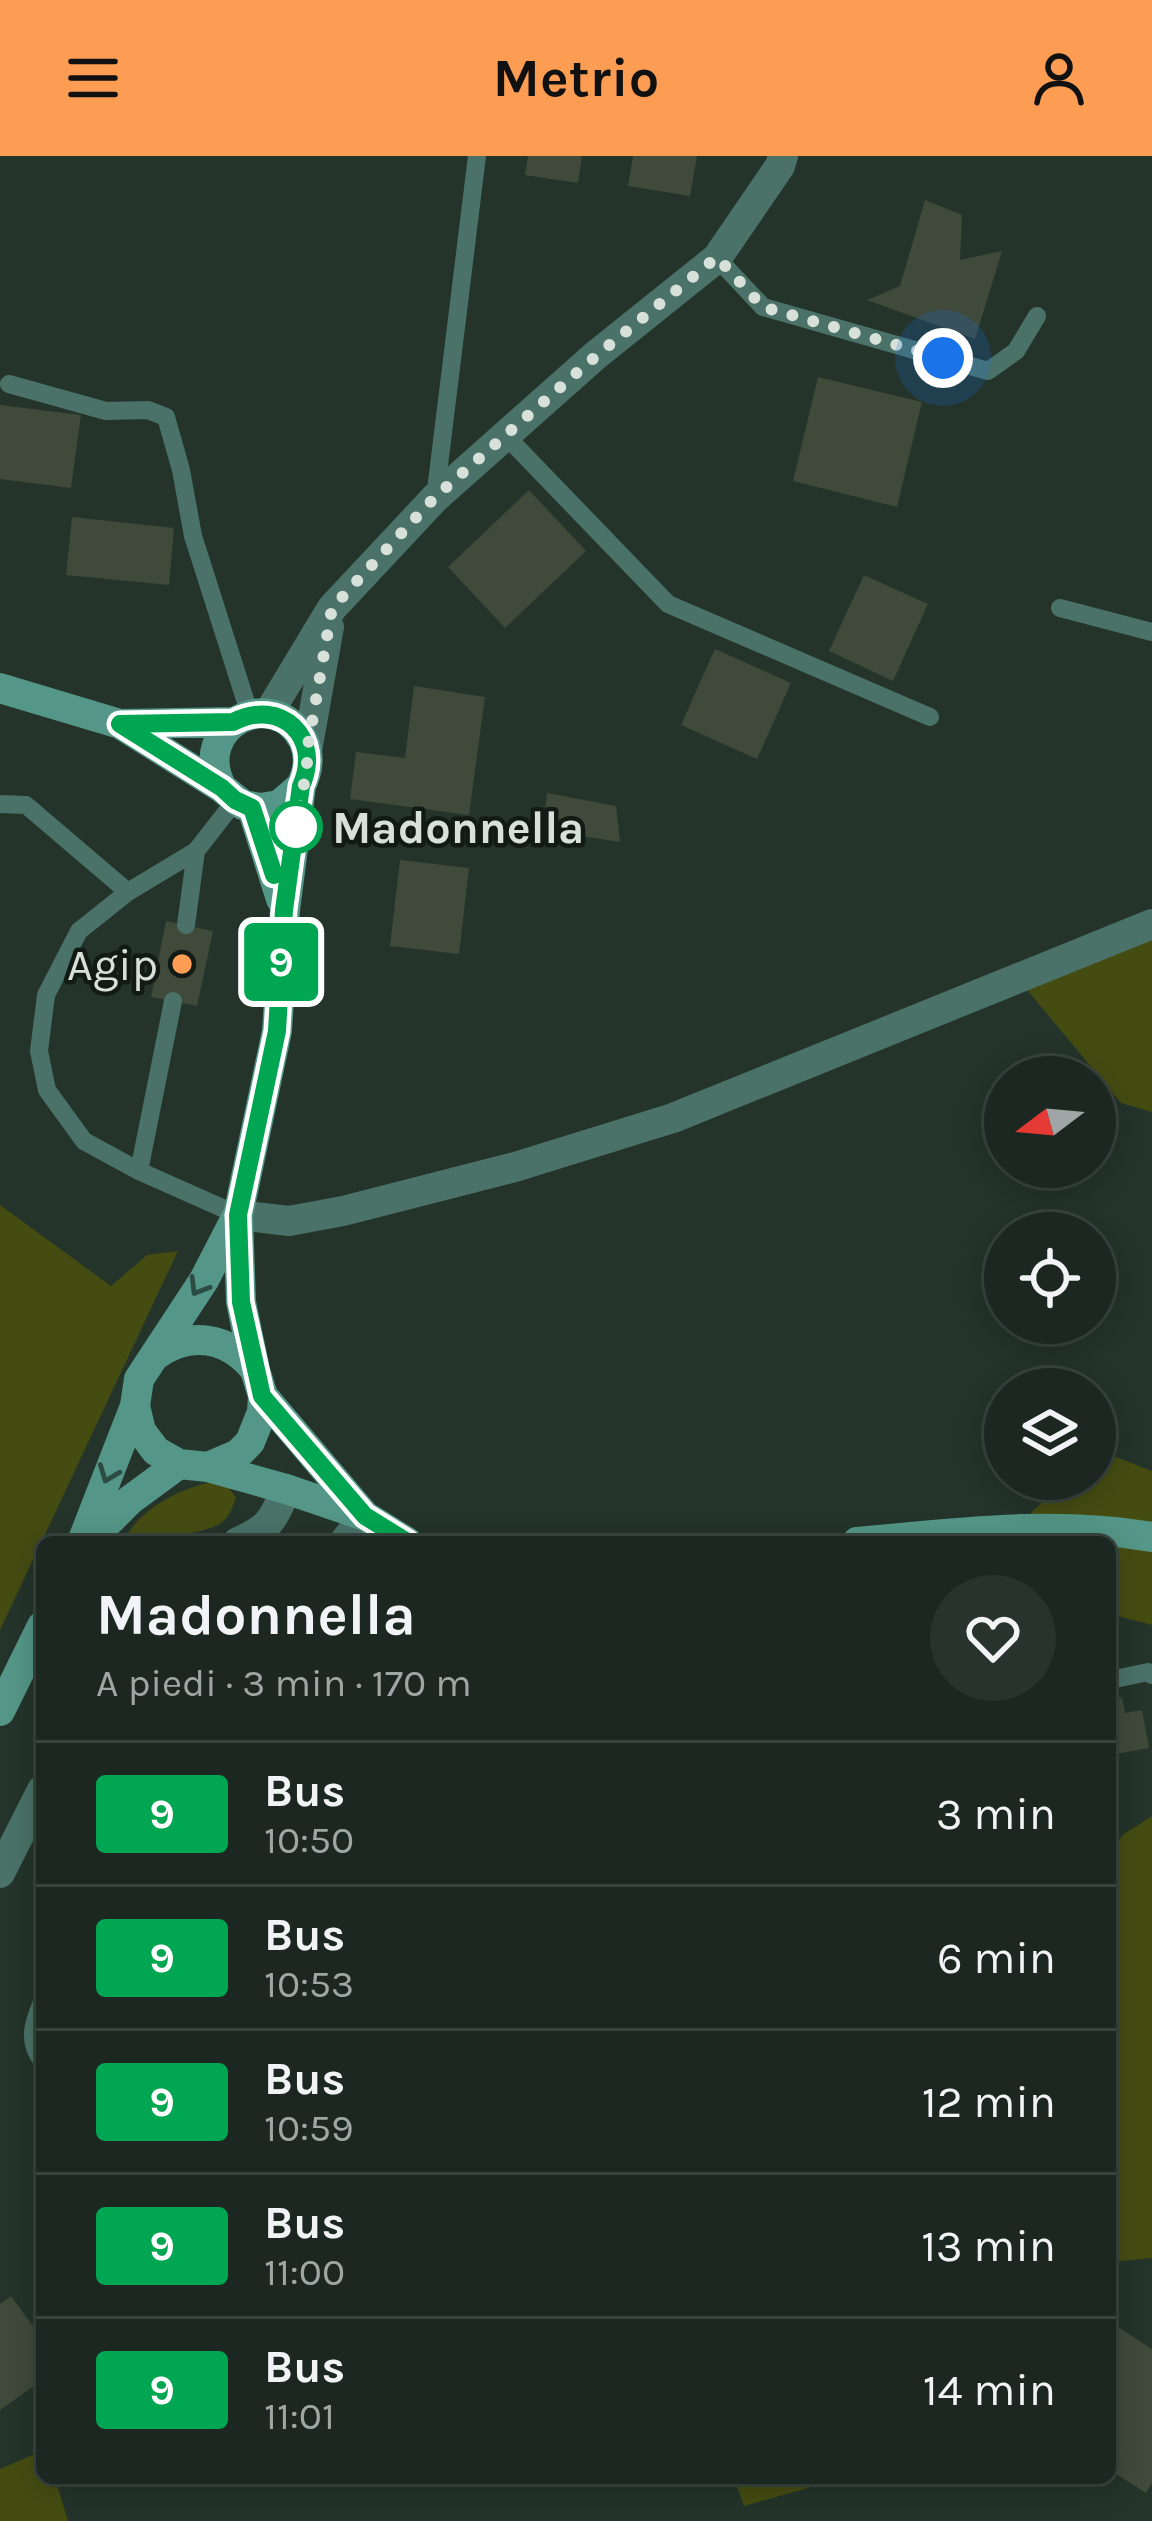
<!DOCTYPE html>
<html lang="it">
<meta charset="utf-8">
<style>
body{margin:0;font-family:Karla,sans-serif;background:#28332d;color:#f1f3f6;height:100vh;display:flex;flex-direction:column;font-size:45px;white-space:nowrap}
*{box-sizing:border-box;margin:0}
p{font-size:39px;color:#a0a5a5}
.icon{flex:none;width:66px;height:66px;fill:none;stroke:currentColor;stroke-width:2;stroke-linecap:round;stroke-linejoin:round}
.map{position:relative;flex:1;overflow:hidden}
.drawer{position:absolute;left:36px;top:1380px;width:1080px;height:948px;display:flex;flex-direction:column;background:#1b2720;border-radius:18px;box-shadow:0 6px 30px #0003,0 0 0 3px #39443e}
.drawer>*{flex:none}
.badge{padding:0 24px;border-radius:9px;font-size:42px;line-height:78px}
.needle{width:78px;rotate:254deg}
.fabs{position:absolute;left:984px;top:900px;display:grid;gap:24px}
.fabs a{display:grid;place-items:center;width:132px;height:132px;border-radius:50%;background:#1b2720;box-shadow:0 6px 30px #0003,0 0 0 3px #39443e;font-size:60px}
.you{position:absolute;width:60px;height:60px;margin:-30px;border:9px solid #fff;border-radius:50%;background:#1a73e8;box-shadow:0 0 0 18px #1a73e833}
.map>.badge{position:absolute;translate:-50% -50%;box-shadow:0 0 0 6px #fff}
.round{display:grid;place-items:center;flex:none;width:126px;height:126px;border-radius:63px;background:#28332d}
.head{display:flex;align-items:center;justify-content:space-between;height:204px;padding:0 60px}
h1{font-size:57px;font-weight:700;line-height:90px}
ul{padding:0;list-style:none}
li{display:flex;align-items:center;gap:36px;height:144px;padding:0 60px;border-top:3px solid #39443e}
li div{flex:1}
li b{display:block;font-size:45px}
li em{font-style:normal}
li .badge{min-width:132px;font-weight:700;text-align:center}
header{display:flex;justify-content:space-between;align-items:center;height:156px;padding:0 60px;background:#fc9d53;color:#111;font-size:54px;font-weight:700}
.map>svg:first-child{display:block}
.green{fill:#454c12}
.building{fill:#3f4a3b}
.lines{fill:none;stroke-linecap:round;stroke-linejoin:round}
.lane{stroke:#4a7268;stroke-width:18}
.street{stroke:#4a7268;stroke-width:30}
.secondary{stroke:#549687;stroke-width:30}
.oneway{stroke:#2c4c43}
.line-casing{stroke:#fff;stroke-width:27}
.line{stroke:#00a651;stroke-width:18}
.walk{stroke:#d7e1da;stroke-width:12;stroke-dasharray:0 21.6}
.stop-dot{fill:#fff;stroke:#00a651;stroke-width:6}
.poi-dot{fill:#fc9d53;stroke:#121a15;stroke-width:4.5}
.labels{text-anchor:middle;stroke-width:9;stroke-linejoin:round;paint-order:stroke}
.stop-label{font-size:45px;font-weight:bold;fill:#d7e1da;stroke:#121a15;text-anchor:start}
.poi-label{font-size:45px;fill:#d7e1da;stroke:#121a15;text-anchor:end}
</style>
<header><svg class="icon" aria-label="menu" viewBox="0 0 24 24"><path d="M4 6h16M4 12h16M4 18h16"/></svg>Metrio<svg class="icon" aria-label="person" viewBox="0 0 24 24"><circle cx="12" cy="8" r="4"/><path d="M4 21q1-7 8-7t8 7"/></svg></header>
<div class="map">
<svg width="1152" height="2365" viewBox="0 0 1152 2365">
<rect width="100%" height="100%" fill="#24342a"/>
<path class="green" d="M1152,776V956L1121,947L1024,830Z
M0,1049L111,1130L147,1099L178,1095L0,1474Z
M1116,1301L1152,1315V1469L1110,1458V1386H1004C1028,1360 1057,1323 1095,1323V1314Z
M212,1326L227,1329L236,1342C232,1352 230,1360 221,1367C205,1378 143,1386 123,1386C138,1354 178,1333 212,1326Z
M1152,1660V2102L1110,2106V1695L1124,1678Z
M42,2295V2322H55L68,2365H0V2313Z
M734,2322H843L744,2350Z"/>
<path class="building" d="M528,0H582L578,27L525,19Z
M633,0H697L690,40L628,30Z
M925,44L962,59L960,104L1002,95L975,183L867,144L900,130Z
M818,221L922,246L897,351L793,325Z
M0,249L81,259L71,332L0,323Z
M529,334L586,395L505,472L448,411Z
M72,361L174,372L169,429L66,419Z
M864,419L928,448L893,525L829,495Z
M715,493L791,527L757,603L681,569Z
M414,530L485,541L469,659L350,643L356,596L405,602Z
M547,637L616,650L620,686L543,674Z
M400,704L469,712L459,798L390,790Z
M166,765L213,775L197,850L151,841Z
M1122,1541L1125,1557L1142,1554L1149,1592L1110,1599V1543Z
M11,2140L42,2183V2224L0,2254V2148Z
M1110,2166L1152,2193V2327L1146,2337L1110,2314Z"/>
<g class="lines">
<path class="lane" d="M717,102L763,151L988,215L1016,195L1037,160
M9,228L106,255L148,254L166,261L181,314L193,380L250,559
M505,279L668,448L930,561
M435,342L477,0
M1060,452L1152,476
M235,645L196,695L128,736L79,775L46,839L39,895L47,934L84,985L139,1015L238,1059
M0,648L26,649L128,736
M186,769L196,695
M139,1015L173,845
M1110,1524L1148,1516L1152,1519
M42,1846C33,1868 27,1884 42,1905"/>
<path class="street" d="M268,558L332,452L435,342L596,199L717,102L780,10L783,0
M307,595L329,471
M238,1059L289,1065L343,1055L515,1011L673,962L1152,768
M238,1386C269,1372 273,1365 286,1333
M344,1386L365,1360
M0,1717L42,1634"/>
<path class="secondary" d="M0,532L120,568L222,632L243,649L261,652L279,649L301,630
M120,568L234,566
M252,652L281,743
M235,1064L204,1124L139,1223L135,1250L141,1275L156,1295L179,1308L208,1311L286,1333L365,1360L407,1386
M156,1199C190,1174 229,1181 255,1214
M263,1240L365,1360
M208,1311L238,1298L250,1286L262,1256L263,1240L255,1214L241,1146L238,1059L277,875L285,754L301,630C308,615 311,600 303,584C274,527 189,570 222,632
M82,1386L135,1250
M88,1386L130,1344L179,1308
M857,1386C955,1377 1055,1364 1152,1381
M0,1555L42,1470"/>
</g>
<defs><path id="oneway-chevron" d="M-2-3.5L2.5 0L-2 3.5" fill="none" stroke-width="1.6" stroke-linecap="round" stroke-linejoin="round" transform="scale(3)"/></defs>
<g class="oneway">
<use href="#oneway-chevron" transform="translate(198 1131) rotate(121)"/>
<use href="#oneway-chevron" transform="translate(108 1318) rotate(111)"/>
</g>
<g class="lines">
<defs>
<path id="line" d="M274,719L252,652L235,644L222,632L120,568L233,566C281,541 323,582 301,630L284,754L277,875L238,1059L241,1146L262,1240L365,1360L407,1386"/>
</defs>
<use href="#line" class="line-casing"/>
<use href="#line" class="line"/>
<path class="walk" d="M296,671C298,648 309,617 307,595L332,452L435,341L596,200L717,101L763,151L943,202"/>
</g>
<circle class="stop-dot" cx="296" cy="671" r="24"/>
<circle class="poi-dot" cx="182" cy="808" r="12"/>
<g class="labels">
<g class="stop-label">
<text x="332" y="687">Madonnella</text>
</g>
<g class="poi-label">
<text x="158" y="824">Agip</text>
</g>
</g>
</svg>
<div class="fabs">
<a><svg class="needle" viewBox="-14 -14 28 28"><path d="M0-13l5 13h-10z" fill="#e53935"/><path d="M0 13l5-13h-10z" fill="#a0a5a5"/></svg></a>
<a><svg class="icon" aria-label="locate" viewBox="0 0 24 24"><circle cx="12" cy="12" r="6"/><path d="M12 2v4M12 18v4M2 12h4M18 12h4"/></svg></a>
<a><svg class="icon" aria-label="layers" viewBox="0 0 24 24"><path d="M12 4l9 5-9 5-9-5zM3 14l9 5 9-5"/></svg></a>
</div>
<div class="you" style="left:943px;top:202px"></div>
<b class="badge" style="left:281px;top:806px;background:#00a651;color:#fff">9</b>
<section class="drawer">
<div class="head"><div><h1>Madonnella</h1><p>A piedi · 3 min · 170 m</p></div><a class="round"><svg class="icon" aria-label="heart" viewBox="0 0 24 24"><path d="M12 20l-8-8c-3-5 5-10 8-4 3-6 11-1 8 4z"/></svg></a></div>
<ul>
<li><span class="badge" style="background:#00a651;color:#fff">9</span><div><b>Bus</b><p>10:50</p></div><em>3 min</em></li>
<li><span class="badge" style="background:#00a651;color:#fff">9</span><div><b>Bus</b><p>10:53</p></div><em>6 min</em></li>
<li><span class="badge" style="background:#00a651;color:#fff">9</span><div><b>Bus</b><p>10:59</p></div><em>12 min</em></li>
<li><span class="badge" style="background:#00a651;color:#fff">9</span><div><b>Bus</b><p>11:00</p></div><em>13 min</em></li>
<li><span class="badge" style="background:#00a651;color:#fff">9</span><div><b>Bus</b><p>11:01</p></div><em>14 min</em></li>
</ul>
</section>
</div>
